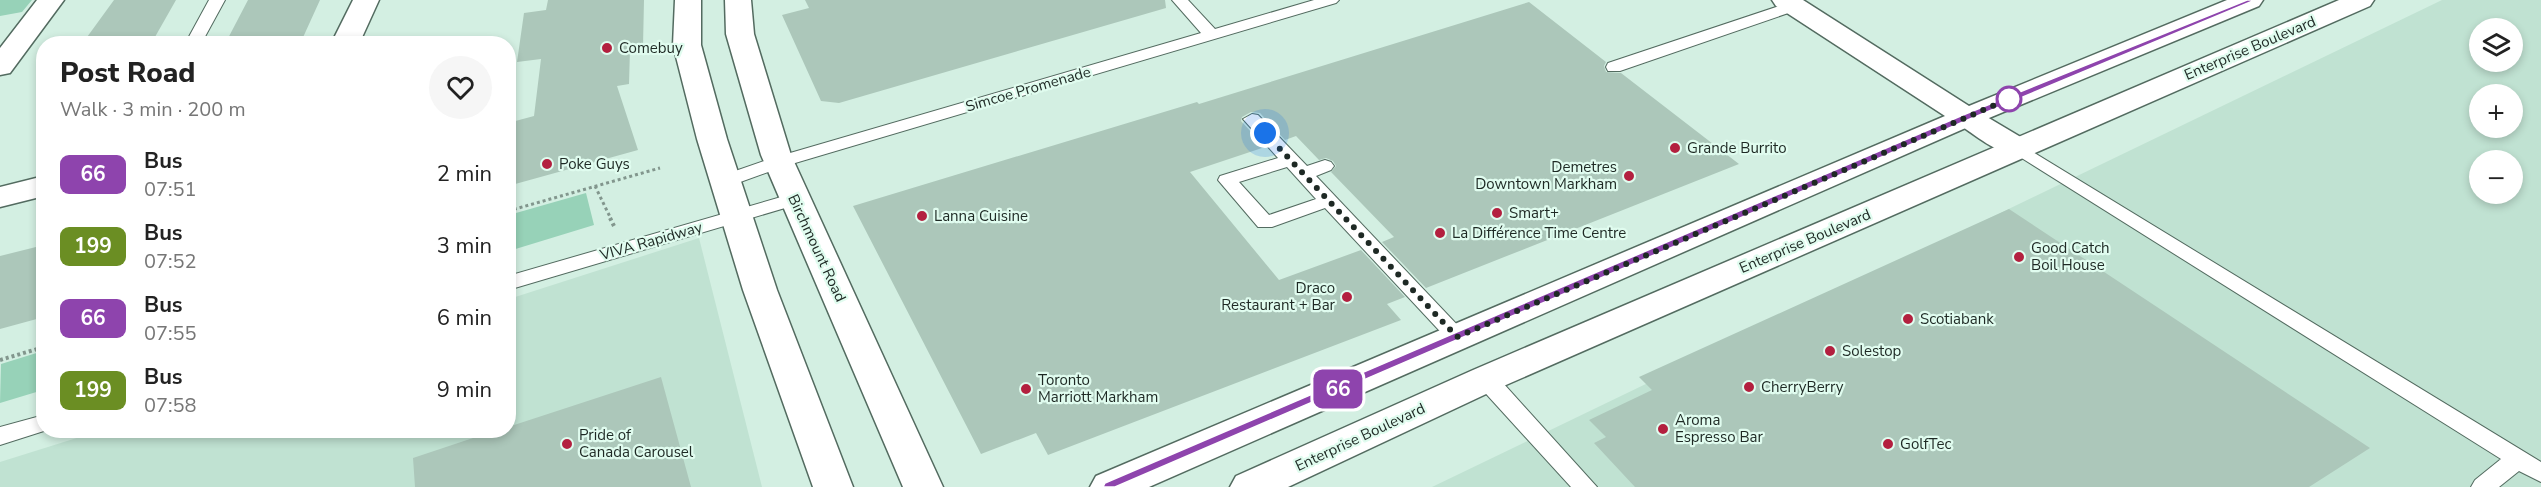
<!DOCTYPE html>
<meta charset="utf-8">
<style>
body{margin:0;font-family:"Nunito Sans",sans-serif;background:#f6f6f6;color:#222;height:100vh;display:flex;flex-direction:column;font-size:22px;white-space:nowrap}
*{box-sizing:border-box;margin:0}
p{font-size:20px;color:#767676}
.icon{flex:none;width:33px;height:33px;fill:none;stroke:currentColor;stroke-width:2;stroke-linecap:round;stroke-linejoin:round}
.map{position:relative;flex:1;overflow:hidden}
.side{position:absolute;left:36px;top:36px;width:480px;height:402px;display:flex;flex-direction:column;background:#fff;border-radius:24px;box-shadow:0 3px 9px #0003}
.side>*{flex:none}
.badge{padding:0 12px;border-radius:9px;font-size:21px;line-height:39px}
.fabs{position:absolute;left:2469px;top:18px;display:grid;gap:12px}
.fabs a{display:grid;place-items:center;width:54px;height:54px;border-radius:50%;background:#fff;box-shadow:0 3px 9px #0003;font-size:30px}
.you{position:absolute;width:30px;height:30px;margin:-15px;border:4px solid #fff;border-radius:50%;background:#1a73e8;box-shadow:0 0 0 9px #1a73e833}
.map>.badge{position:absolute;translate:-50% -50%;box-shadow:0 0 0 3px #fff}
.round{display:grid;place-items:center;flex:none;width:63px;height:63px;border-radius:32px;background:#f6f6f6}
.summary{display:flex;align-items:center;justify-content:space-between;height:102px;padding:0 24px}
h1{font-size:28px;font-weight:800;line-height:45px}
ul{padding:0;list-style:none}
li{display:flex;align-items:center;gap:18px;height:72px;padding:0 24px}
li div{flex:1}
li b{display:block;font-size:22px}
li em{font-style:normal}
li .badge{min-width:66px;font-weight:700;text-align:center}
.map>svg:first-child{display:block}
.built{fill:#c0e2d2;fill-rule:evenodd}
.green{fill:#97d2b8}
.building{fill:#acc7ba}
.lines{fill:none;stroke-linecap:round;stroke-linejoin:round}
.lane-casing{stroke:#536b60;stroke-width:2}
.street-casing{stroke:#536b60;stroke-width:3}
.secondary-casing{stroke:#536b60;stroke-width:3}
.path-far1{stroke:#82968d;stroke-width:3;stroke-dasharray:3 3;stroke-linecap:butt}
.path{stroke:#82968d;stroke-width:4;stroke-dasharray:3 3;stroke-linecap:butt}
.lane{fill:#fff;fill-rule:evenodd}
.street{fill:#fff;fill-rule:evenodd}
.secondary{fill:#fff;fill-rule:evenodd}
.line{fill:#8e44ad;stroke:#fff;stroke-width:1.5}
.walk{stroke:#1e2924;stroke-width:6;stroke-dasharray:0 10.8}
.poi-dot{fill:#b3203f;stroke:#e0fcef;stroke-width:2}
.stop-dot{fill:#fff;stroke:#8e44ad;stroke-width:3}
.labels{text-anchor:middle;stroke-width:4.5;stroke-linejoin:round;paint-order:stroke}
.poi-label{font-size:15px;fill:#1e2924;stroke:#e0fcef;text-anchor:start}
.street-label{font-size:15px;fill:#1e2924;stroke:#e0fcef}
</style>
<div class="map">
<svg width="2541" height="487" viewBox="0 0 2541 487">
<rect width="100%" height="100%" fill="#d3efe2"/>
<path class="built" d="M2442,0H2541V487H1432ZM2480,28H2512V62H2480ZM2480,94H2512V128H2480ZM2480,160H2512V194H2480Z
M699,238L762,487H0V462L99,431L508,430L509,299Z"/>
<path class="green" d="M0,0H32L22,12L0,16Z
M586,193L594,225L509,251V215Z
M43,351V390L0,403L1,364Z"/>
<path class="building" d="M114,0H176L151,44H82Z
M248,0H320L300,44H225Z
M548,0H644L643,46L630,49L629,84L617,86L638,150L508,186V123L534,116L541,59L517,62L524,13L546,10Z
M805,0H1165L1166,8L839,103L821,101L782,15L809,8Z
M1529,2L1606,62L1604,66L1606,72L1621,73L1739,164L1426,288L1382,242L1394,237L1331,172L1336,166L1333,161L1326,158L1319,160L1296,136L1285,140L1260,113L1251,112L1242,117L1241,121L1265,147L1190,172L1279,280L1361,250L1405,297L1387,304L1401,320L1048,455L1036,433L981,454L853,206L1197,102L1199,104Z
M2009,209L2370,448L2309,487H1635L1594,443L1606,437L1589,420L1652,390L1639,377Z
M44,245V317L0,329V256Z
M661,377L691,487H415L413,458L497,430H508V427Z"/>
<g class="lines">
<defs>
<path id="lane" d="M209,0H225L201,44H185Z
M1172,0H1188L1215,29L1314,0H1339L1336,3L785,166L732,185L725,187L716,181L718,177L773,158L1201,33Z
M1794,1L1800,3L1802,6L1800,9L1620,71H1608L1606,67L1608,63Z
M1252,114L1258,115L1307,166L1325,160L1331,162L1334,166L1331,170L1316,176L1464,332L1468,337L1464,342L1457,344L1450,342L1325,208L1272,227H1258L1218,180L1220,176L1278,158L1243,119ZM1287,167L1316,199L1269,215L1239,182Z
M2018,143L2541,462V482L2519,471L2499,487H2471L2475,480L2501,459L2012,152L2009,148L2012,144Z
M795,193L804,199L802,203L508,290V276Z
M1486,371L1494,373L1597,487H1571L1478,385L1475,379L1478,373Z
M44,415V430H47L0,445V427Z"/>
<path id="street" d="M37,0H64L10,73L0,75V48Z
M353,0H379L359,44H331Z
M1967,108L1977,111L2029,142L2033,148L2029,154C2004,161 1977,136 1957,123L1952,117L1957,111Z
M44,176V196L0,207V187Z"/>
<path id="secondary" d="M675,0H701V45L727,139L777,290L853,487H813L743,290L697,139L673,45Z
M725,0H751L754,34L791,155L943,487H903L761,155L726,34Z
M1772,0H1803L1969,106L2227,0H2263L2259,6L1977,123L1149,487H1090L1096,476L1945,116L1776,6Z
M2339,0H2374L2370,6L1499,388L1288,487H1230L1236,476L1473,370Z"/>
</defs>
<use href="#lane" class="lane-casing"/>
<use href="#street" class="street-casing"/>
<use href="#secondary" class="secondary-casing"/>
<path class="path-far1" d="M595,186L611,219
M508,211L660,168"/>
<path class="path" d="M610,218L614,226
M0,360L44,347"/>
<use href="#lane" class="lane"/>
<use href="#street" class="street"/>
<use href="#secondary" class="secondary"/>
</g>
<path class="line" d="M2247,0H2255L1970,119L1115,487H1103L1105,483L1963,115Z"/>
<g class="lines">
<path class="walk" d="M1265,133L1457,337L2009,99"/>
</g>
<g class="poi-dot">
<circle cx="607" cy="48" r="6"/>
<circle cx="1675" cy="148" r="6"/>
<circle cx="547" cy="164" r="6"/>
<circle cx="1629" cy="176" r="6"/>
<circle cx="1497" cy="213" r="6"/>
<circle cx="922" cy="216" r="6"/>
<circle cx="1440" cy="233" r="6"/>
<circle cx="2019" cy="257" r="6"/>
<circle cx="1347" cy="297" r="6"/>
<circle cx="1908" cy="319" r="6"/>
<circle cx="1830" cy="351" r="6"/>
<circle cx="1749" cy="387" r="6"/>
<circle cx="1026" cy="389" r="6"/>
<circle cx="1663" cy="429" r="6"/>
<circle cx="567" cy="444" r="6"/>
<circle cx="1888" cy="444" r="6"/>
</g>
<circle class="stop-dot" cx="2009" cy="99" r="12"/>
<g class="labels">
<g class="poi-label">
<text x="619" y="53">Comebuy</text>
<text x="1687" y="153">Grande Burrito</text>
<text x="559" y="169">Poke Guys</text>
<text x="1617" y="172" text-anchor="end">Demetres<tspan x="1617" dy="17">Downtown Markham</tspan></text>
<text x="1509" y="218">Smart+</text>
<text x="934" y="221">Lanna Cuisine</text>
<text x="1452" y="238">La Différence Time Centre</text>
<text x="2031" y="253">Good Catch<tspan x="2031" dy="17">Boil House</tspan></text>
<text x="1335" y="293" text-anchor="end">Draco<tspan x="1335" dy="17">Restaurant + Bar</tspan></text>
<text x="1920" y="324">Scotiabank</text>
<text x="1842" y="356">Solestop</text>
<text x="1038" y="385">Toronto<tspan x="1038" dy="17">Marriott Markham</tspan></text>
<text x="1761" y="392">CherryBerry</text>
<text x="1675" y="425">Aroma<tspan x="1675" dy="17">Espresso Bar</tspan></text>
<text x="579" y="440">Pride of<tspan x="579" dy="17">Canada Carousel</tspan></text>
<text x="1900" y="449">GolfTec</text>
</g>
<g class="street-label">
<text transform="translate(2250 48) rotate(-23)" y="5">Enterprise Boulevard</text>
<text transform="translate(1028 89) rotate(-16)" y="5">Simcoe Promenade</text>
<text transform="translate(651 241) rotate(-16)" y="5">VIVA Rapidway</text>
<text transform="translate(1805 241) rotate(-23)" y="5">Enterprise Boulevard</text>
<text transform="translate(817 248) rotate(65)" y="5">Birchmount Road</text>
<text transform="translate(1360 437) rotate(-25)" y="5">Enterprise Boulevard</text>
</g>
</g>
</svg>
<div class="fabs">
<a><svg class="icon" aria-label="layers" viewBox="0 0 24 24"><path d="M12 4l9 5-9 5-9-5zM3 14l9 5 9-5"/></svg></a>
<a>+</a>
<a>−</a>
</div>
<div class="you" style="left:1265px;top:133px"></div>
<b class="badge" style="left:1338px;top:389px;background:#8e44ad;color:#fff">66</b>
<section class="side">
<div class="summary"><div><h1>Post Road</h1><p>Walk · 3 min · 200 m</p></div><a class="round"><svg class="icon" aria-label="heart" viewBox="0 0 24 24"><path d="M12 20l-8-8c-3-5 5-10 8-4 3-6 11-1 8 4z"/></svg></a></div>
<ul>
<li><span class="badge" style="background:#8e44ad;color:#fff">66</span><div><b>Bus</b><p>07:51</p></div><em>2 min</em></li>
<li><span class="badge" style="background:#6b8e23;color:#fff">199</span><div><b>Bus</b><p>07:52</p></div><em>3 min</em></li>
<li><span class="badge" style="background:#8e44ad;color:#fff">66</span><div><b>Bus</b><p>07:55</p></div><em>6 min</em></li>
<li><span class="badge" style="background:#6b8e23;color:#fff">199</span><div><b>Bus</b><p>07:58</p></div><em>9 min</em></li>
</ul>
</section>
</div>
